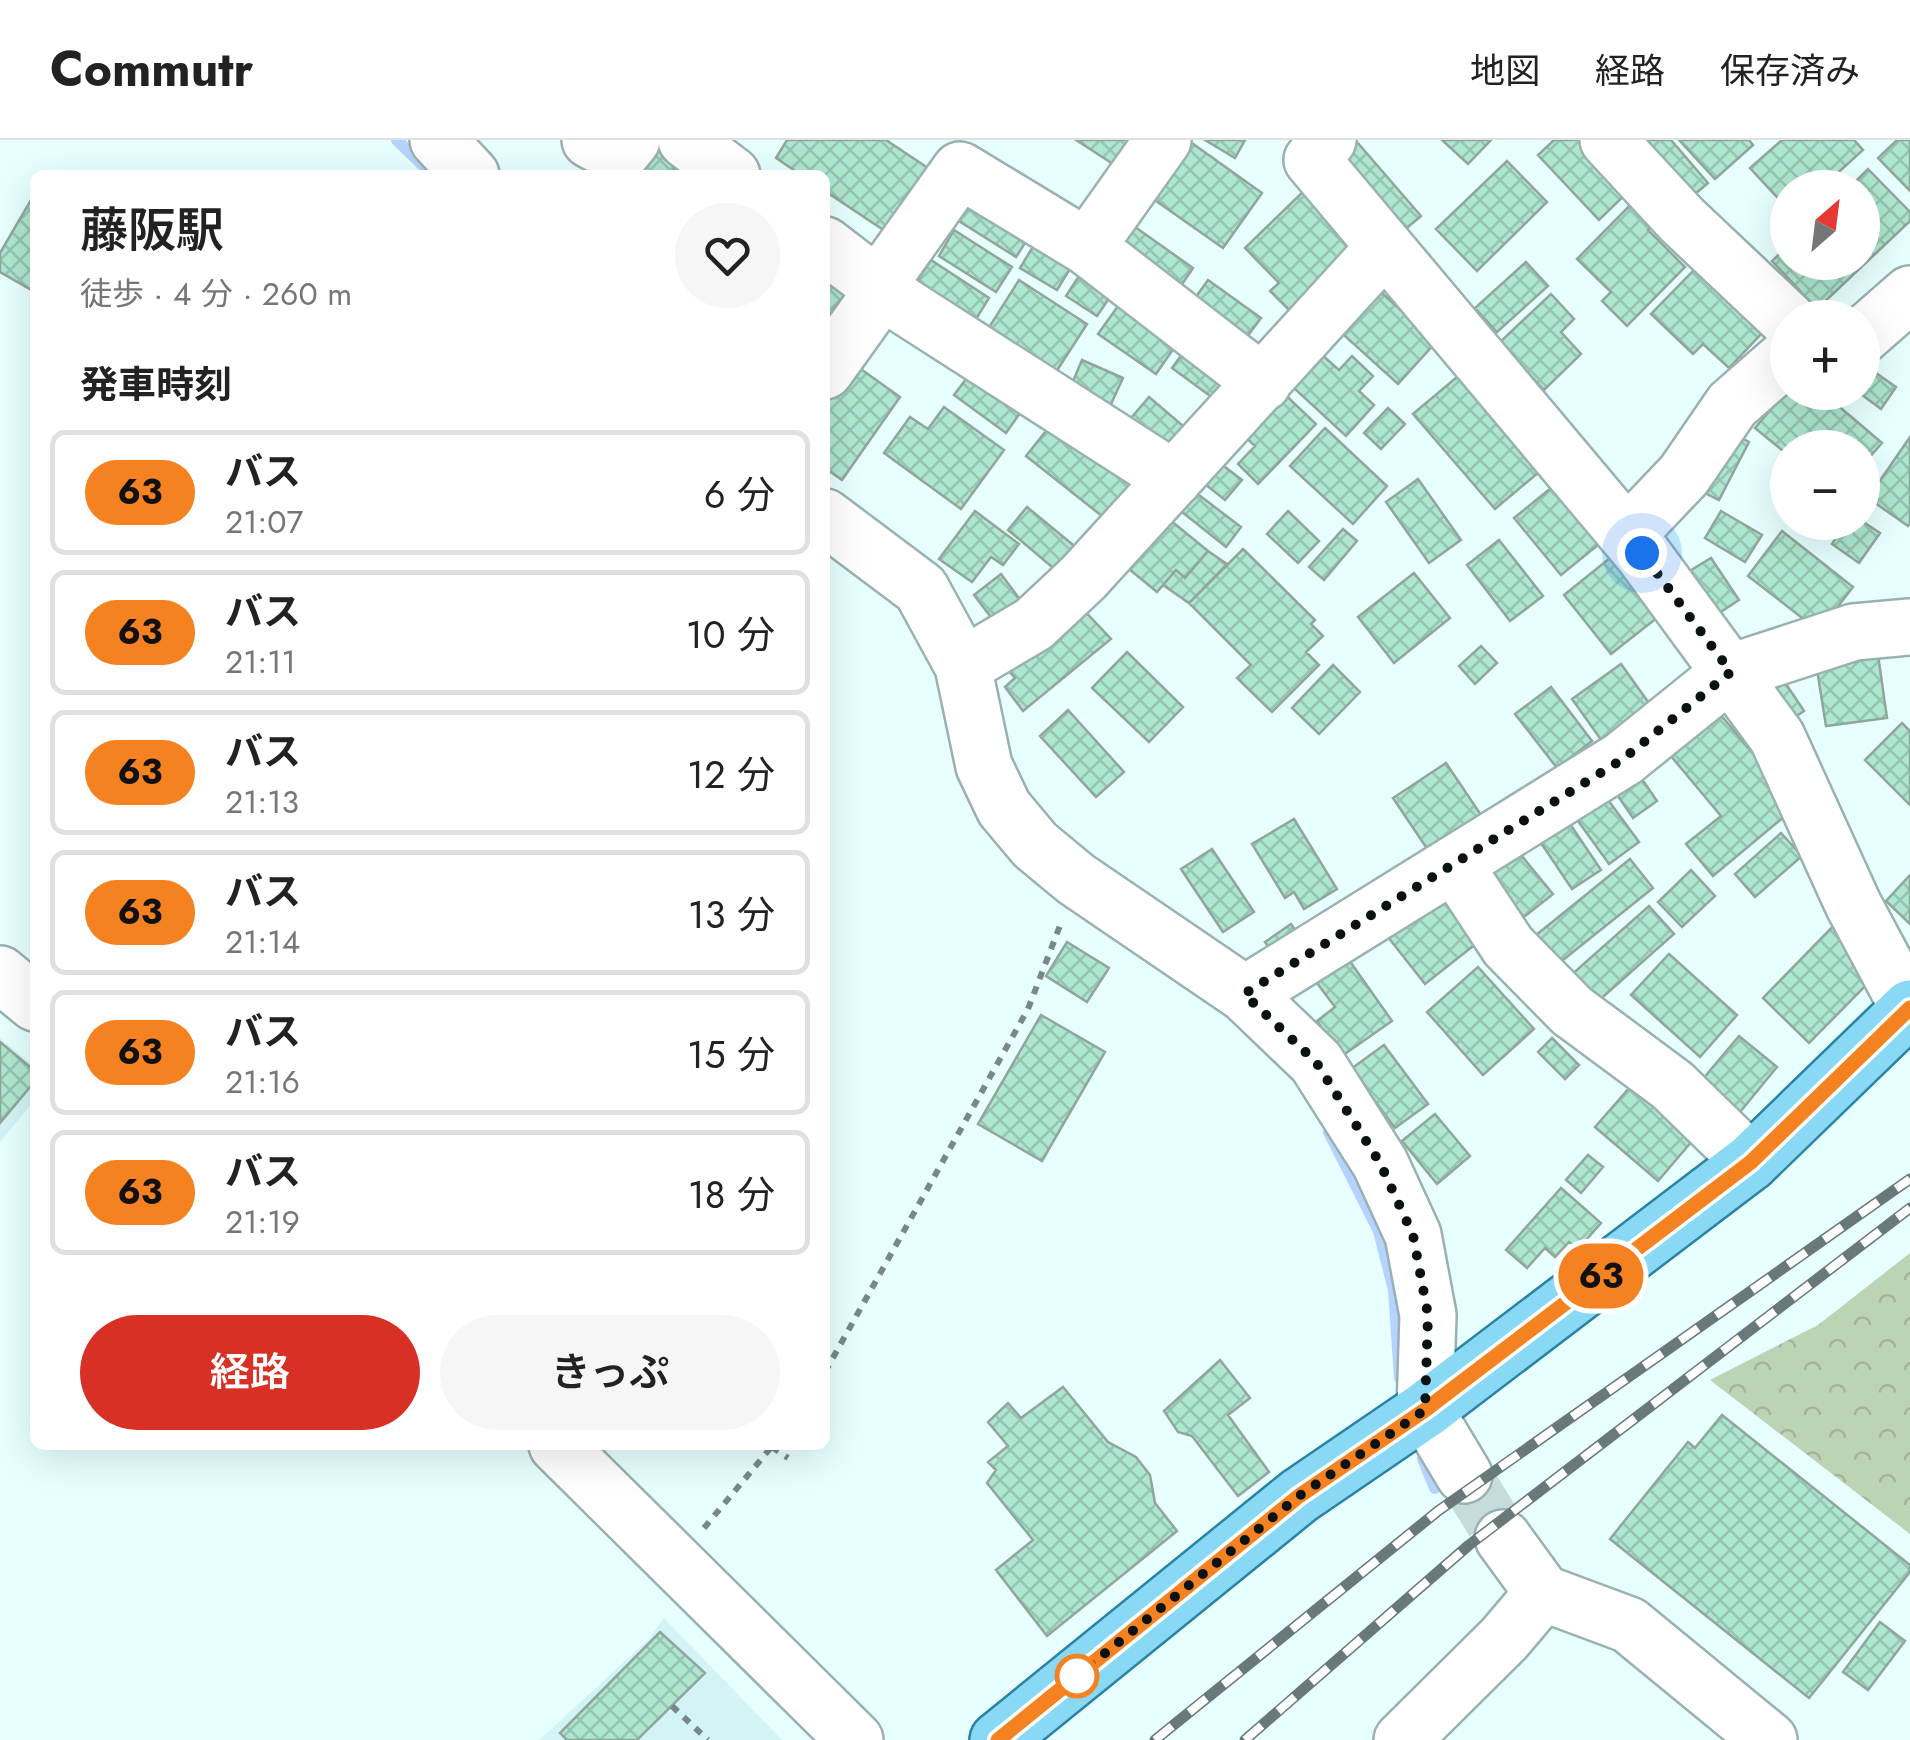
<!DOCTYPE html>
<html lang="ja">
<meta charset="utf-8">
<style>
body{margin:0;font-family:Jost,"Noto Sans JP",sans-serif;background:#f6f6f6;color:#222;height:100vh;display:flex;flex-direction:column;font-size:38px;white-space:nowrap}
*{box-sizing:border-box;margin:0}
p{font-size:32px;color:#767676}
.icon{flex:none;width:55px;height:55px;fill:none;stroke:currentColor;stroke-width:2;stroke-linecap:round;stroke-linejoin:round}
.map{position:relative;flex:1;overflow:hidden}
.sheet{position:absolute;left:30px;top:30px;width:800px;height:1280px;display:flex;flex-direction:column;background:#fff;border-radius:15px;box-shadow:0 10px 40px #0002}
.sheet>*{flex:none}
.badge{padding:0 20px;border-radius:32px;font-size:35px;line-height:65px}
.needle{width:65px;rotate:28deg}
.controls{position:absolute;left:1770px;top:30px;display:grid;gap:20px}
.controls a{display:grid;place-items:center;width:110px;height:110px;border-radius:50%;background:#fff;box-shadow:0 10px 40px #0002;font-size:50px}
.you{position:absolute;width:50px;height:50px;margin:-25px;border:8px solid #fff;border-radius:50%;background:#1a73e8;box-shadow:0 0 0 15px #1a73e833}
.map>.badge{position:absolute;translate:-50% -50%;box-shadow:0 0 0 5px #fff}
h2{padding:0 50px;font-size:38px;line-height:90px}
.round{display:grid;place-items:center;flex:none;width:105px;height:105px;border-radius:52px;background:#f6f6f6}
.overview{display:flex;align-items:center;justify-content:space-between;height:170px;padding:0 50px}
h1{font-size:48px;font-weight:600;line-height:75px}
.button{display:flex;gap:20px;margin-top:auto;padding:20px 50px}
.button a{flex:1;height:115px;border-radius:60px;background:#d93025;color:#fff;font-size:40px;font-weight:600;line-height:115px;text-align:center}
.button a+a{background:#f6f6f6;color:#222}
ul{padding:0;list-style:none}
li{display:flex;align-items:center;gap:30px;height:125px;margin:0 20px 15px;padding:0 30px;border:5px solid #e0e0e0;border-radius:15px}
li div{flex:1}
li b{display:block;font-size:38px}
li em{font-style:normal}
li .badge{min-width:110px;font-weight:700;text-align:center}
header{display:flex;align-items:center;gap:60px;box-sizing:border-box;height:140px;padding:0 50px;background:#fff;border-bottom:2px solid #e0e0e0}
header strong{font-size:48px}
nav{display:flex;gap:55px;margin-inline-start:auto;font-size:35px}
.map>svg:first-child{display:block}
.built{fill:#d3f4f4}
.forest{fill:url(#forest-crowns)}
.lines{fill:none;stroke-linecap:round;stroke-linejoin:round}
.stream{stroke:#b4d3fe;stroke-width:12}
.building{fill:url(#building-cross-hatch);stroke:#92a59c;stroke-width:2.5}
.minor-tunnel{stroke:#c6dbdb;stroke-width:55;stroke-dasharray:55 28;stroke-linecap:butt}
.minor-casing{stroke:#9ab1b1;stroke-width:60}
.major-casing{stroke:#2a83a2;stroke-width:60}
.path{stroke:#788888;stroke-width:6;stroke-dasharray:8 8;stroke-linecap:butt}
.minor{stroke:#fff;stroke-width:55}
.major{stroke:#89d9f5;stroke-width:55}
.rail-casing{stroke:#697878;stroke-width:11}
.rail{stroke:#fff;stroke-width:8;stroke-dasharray:22;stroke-linecap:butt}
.line-casing{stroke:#fff;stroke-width:22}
.line{stroke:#f58220;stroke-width:15}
.walk{stroke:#0a1212;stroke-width:10;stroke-dasharray:0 18}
.stop-dot{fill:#fff;stroke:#f58220;stroke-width:5}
</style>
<header>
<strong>Commutr</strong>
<nav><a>地図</a><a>経路</a><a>保存済み</a></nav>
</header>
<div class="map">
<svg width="1910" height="1600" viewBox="0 0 1910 1600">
<defs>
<pattern id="forest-crowns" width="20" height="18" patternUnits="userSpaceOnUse" patternTransform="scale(2.5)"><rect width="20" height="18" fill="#bdd4b4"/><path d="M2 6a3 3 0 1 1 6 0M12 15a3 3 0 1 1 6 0" fill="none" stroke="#a1b59a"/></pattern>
<pattern id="building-cross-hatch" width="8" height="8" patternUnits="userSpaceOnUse" patternTransform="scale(2.5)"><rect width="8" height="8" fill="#aee7cf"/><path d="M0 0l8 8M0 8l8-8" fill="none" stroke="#94c5b1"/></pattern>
</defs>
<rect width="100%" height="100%" fill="#e7ffff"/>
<path class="built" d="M0,898L35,927V960L0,1002Z
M664,1478L782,1600H539L648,1500Z"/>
<path class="forest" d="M1910,1113V1394L1710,1240L1818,1185Z"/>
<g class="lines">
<path class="stream" d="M397,0L431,33
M1329,992L1379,1091L1394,1150L1400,1238
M1423,1319L1435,1348"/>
</g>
<path class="building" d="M649,0L679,22L670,35H617Z
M787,0H886L946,40L903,103L825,51V35H801L776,18Z
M1076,0H1149L1127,33Z
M1205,0H1245L1235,18Z
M1442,0H1491L1468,24Z
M1554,0H1586L1632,48L1599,80L1538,15Z
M1626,0H1671L1708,43L1682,65Z
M1679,0H1749L1753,5L1715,39Z
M1782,0H1854L1863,10L1821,48H1788V69L1750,28Z
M1897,0H1910V51L1878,18Z
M1189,1L1262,53L1223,108L1149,56Z
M1357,2L1421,76L1397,96L1334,22Z
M1507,21L1547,62L1477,131L1436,89Z
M1868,29L1910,72V81L1817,169L1772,121L1788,106V122H1862V48H1849Z
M1311,44L1368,115L1303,184L1270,151L1279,143L1245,108Z
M1643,52L1665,73L1648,90L1685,127L1627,186L1602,161L1611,152L1577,119Z
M35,53V152L0,132V113Z
M976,53L1034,89L1016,117L959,81Z
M1128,82L1193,128L1174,156L1108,109Z
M954,90L1012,127L996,152L939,116Z
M1042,92L1079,114L1057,150L1020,128Z
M931,120L989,158L973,184L914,146Z
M1526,122L1548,146L1497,192L1475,168Z
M825,125L868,156L825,187Z
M1085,127L1116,148L1097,176L1066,156Z
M1696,128L1763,192L1729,228L1703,204L1693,214L1651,174Z
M1019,140L1087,184L1056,232L988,189Z
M1208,140L1261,178L1240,206L1188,168Z
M1373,145L1436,202L1398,244L1335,187Z
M1551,154L1574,179L1561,192L1581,214L1544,250L1499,203Z
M1126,155L1183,195L1156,234L1098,194Z
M1191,202L1236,235L1217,261L1172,228Z
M1312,206L1339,230L1352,216L1373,236L1359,251L1374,265L1346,296L1283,238Z
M1082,220L1123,238L1111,264L1071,246Z
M851,222L900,257L842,340L825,328V259Z
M1862,223L1896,247L1881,269L1858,252H1862Z
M976,226L1027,263L1006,293L954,255Z
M1463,232L1545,327L1495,369L1413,274Z
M1277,247L1316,284L1258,344L1238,324L1255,306L1236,288Z
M1788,249V252H1822L1882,303L1862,326V308H1788V315L1755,288Z
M1149,257L1189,291L1170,312L1131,278Z
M944,267L1004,310L961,369L884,313L910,277L928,289Z
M1388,268L1405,284L1381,309L1364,293Z
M1057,277L1138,341L1107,380L1026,316Z
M1325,288L1387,346L1353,384L1290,326Z
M1725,289L1749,302L1719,360L1695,348Z
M1910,297V383L1908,386L1868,358Z
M1212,317L1242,340L1225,360L1195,336Z
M1418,339L1461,400L1429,423L1386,362Z
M1556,344L1604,400L1561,435L1514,378Z
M1191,349L1241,387L1226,407L1177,368Z
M1027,367L1078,409L1058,432L1008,390Z
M975,371L1019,404L1003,425L991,417L972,442L939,419Z
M1159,371L1208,411L1185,438L1176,430L1157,452L1118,420Z
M1288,371L1319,401L1298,423L1267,394Z
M1721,371L1762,395L1745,422L1705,398Z
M1862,381L1880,393L1859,423L1832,404L1846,382Z
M1343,389L1357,401L1324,440L1309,427Z
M1782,391L1853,447L1819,491L1748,436Z
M1499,400L1543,456L1510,481L1467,425Z
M1243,409L1315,480L1311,484L1323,496L1306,512L1319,525L1272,572L1237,538L1251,525L1189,463Z
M1208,411L1227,424L1189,463L1163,445L1176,430L1185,438Z
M1615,414L1663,473L1611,514L1564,455Z
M1711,418L1739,460L1713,477L1685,434Z
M1414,433L1450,478L1394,523L1358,477Z
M1001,434L1027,469L1000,489L974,455Z
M1080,466L1111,499L1023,571L1005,547L1015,538L1006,528Z
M1481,506L1497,523L1475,544L1459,526Z
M1877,508L1887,578L1826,586L1815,517Z
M1127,512L1183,567L1149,602L1092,548Z
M1621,524L1651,566L1602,601L1572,559Z
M1333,525L1360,552L1319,594L1292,568Z
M1774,526L1804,571L1781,587L1751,541Z
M1551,547L1592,601L1557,628L1515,574Z
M1068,570L1124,632L1096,657L1040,596Z
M1720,574L1797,666L1713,736L1686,704L1721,676L1670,615Z
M1902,583L1910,591V665L1865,620Z
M1446,623L1487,684L1434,719L1393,658Z
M1633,626L1657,661L1633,678L1609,643Z
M1603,653L1639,702L1609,724L1573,674Z
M1564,675L1601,730L1572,749L1535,694Z
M1294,679L1337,749L1304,769L1294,752L1285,758L1252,704Z
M1781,693L1802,716L1755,757L1735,734Z
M1512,704L1553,754L1524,777L1484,727Z
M1212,709L1254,772L1223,792L1181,729Z
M1630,719L1653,748L1558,824L1535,796Z
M1691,730L1715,756L1682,787L1658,762Z
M1910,735V784L1886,761Z
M1441,747L1482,799L1425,844L1384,792Z
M1649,766L1674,794L1595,864L1570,836Z
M1843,776L1877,834L1809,903L1763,858Z
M1291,784L1306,806L1280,823L1265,802Z
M1067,802L1109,828L1087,862L1046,836Z
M1669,814L1737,875L1700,917L1631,855Z
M1349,820L1392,881L1342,916L1317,881L1335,867L1317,843Z
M1478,827L1534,889L1483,935L1427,872Z
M1041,875L1105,912L1042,1021L978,984Z
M1739,896L1777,927L1740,972L1702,940Z
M1552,898L1579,925L1565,939L1538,912Z
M0,902L35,931V941L0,983Z
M1384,905L1428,964L1395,988L1351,929Z
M1637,939L1699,993L1658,1041L1595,987Z
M1435,974L1470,1016L1437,1044L1402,1001Z
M1588,1015L1603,1027L1581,1053L1566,1040Z
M1561,1048L1601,1083L1578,1109L1569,1102L1555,1117L1545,1108L1527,1128L1506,1110Z
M1220,1220L1250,1258L1228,1275L1269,1332L1238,1356L1192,1296L1178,1292L1164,1271Z
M1063,1247L1108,1302L1136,1317L1150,1335L1155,1363L1177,1391L1047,1496L996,1430L1033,1400L987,1343L996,1330L988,1322L1008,1306L988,1282L1008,1263L1021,1278Z
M1722,1275L1910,1425V1432L1809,1558L1610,1399L1688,1302L1695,1308Z
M1880,1482L1905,1501L1868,1550L1843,1532Z
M660,1492L705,1533L637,1600H567L560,1593Z"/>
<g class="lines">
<path class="minor-tunnel" d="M1464,1335L1503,1398"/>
<defs>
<path id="minor" d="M438,0L471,35
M590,0L619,16L632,0
M686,0L732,35
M1328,0L1312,20L1642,413L1777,597L1853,764L1909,869
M1608,0L1682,80L1788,180
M825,105L903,165L1174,339
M1087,107L1163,0
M878,145L960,30L1087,107L1263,243
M1862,196L1910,154
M825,231L883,150
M825,377L921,449L963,526L984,626L1004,668L1035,705L1076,739L1245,854L1316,922L1380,1023L1413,1095L1428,1175L1425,1270L1464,1335
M1627,395L1684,335L1732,265L1788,216
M963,526L1034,484L1083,438L1384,108
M1454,724L1508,806L1572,871L1672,945L1751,1022
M0,834L35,863
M1245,854L1623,619L1731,532L1854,492L1910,487
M557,1305L855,1600
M1503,1398L1543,1453L1629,1485L1769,1600
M1402,1600L1504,1499L1543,1453"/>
<path id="major" d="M998,1600L1299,1356L1425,1270L1751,1022L1910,868"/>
</defs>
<use href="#minor" class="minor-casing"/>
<use href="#major" class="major-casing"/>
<path class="path" d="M825,1232L1028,869L1061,783
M772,1307L788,1318
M704,1388L773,1305
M672,1566L708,1600"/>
<use href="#minor" class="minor"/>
<use href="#major" class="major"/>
<defs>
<path id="rail" d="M1155,1600L1438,1371L1910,1039
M1245,1600L1469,1405L1910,1068"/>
</defs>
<use href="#rail" class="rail-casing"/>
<use href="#rail" class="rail"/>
</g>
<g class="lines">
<defs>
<path id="line" d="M998,1600L1299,1356L1425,1270L1751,1022L1910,868"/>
</defs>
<use href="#line" class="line-casing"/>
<use href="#line" class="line"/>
<path class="walk" d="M1077,1536L1299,1356L1425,1270L1428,1175L1413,1095L1380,1023L1316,922L1244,854L1623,619L1731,532L1642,413"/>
</g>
<circle class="stop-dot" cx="1077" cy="1536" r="20"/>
</svg>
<div class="controls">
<a><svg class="needle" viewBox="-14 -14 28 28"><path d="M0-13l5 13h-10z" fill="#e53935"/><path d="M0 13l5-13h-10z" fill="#767676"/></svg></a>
<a>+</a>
<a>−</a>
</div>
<div class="you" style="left:1642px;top:413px"></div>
<b class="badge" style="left:1601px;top:1136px;background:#f58220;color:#111">63</b>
<section class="sheet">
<div class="overview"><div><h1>藤阪駅</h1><p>徒歩 · 4 分 · 260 m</p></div><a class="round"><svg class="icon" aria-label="heart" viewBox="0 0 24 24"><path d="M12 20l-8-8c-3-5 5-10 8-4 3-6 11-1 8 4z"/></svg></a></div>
<h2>発車時刻</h2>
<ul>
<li><span class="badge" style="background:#f58220;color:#111">63</span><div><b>バス</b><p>21:07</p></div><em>6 分</em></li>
<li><span class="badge" style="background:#f58220;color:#111">63</span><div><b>バス</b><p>21:11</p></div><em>10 分</em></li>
<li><span class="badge" style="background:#f58220;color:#111">63</span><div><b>バス</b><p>21:13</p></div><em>12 分</em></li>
<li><span class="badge" style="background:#f58220;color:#111">63</span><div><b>バス</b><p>21:14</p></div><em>13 分</em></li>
<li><span class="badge" style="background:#f58220;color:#111">63</span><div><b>バス</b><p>21:16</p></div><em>15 分</em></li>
<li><span class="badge" style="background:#f58220;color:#111">63</span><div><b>バス</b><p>21:19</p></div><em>18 分</em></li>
</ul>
<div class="button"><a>経路</a><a>きっぷ</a></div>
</section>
</div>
